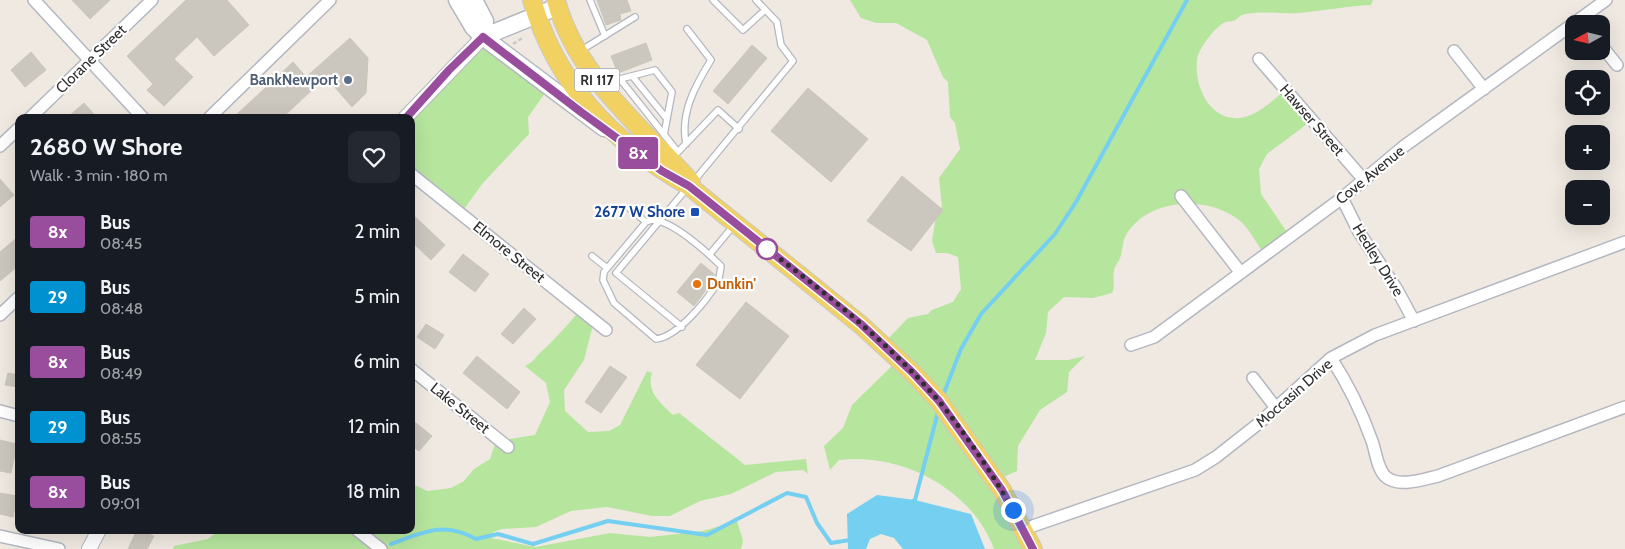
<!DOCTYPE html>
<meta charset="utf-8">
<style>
body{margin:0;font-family:Cabin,sans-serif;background:#242831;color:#f1f3f6;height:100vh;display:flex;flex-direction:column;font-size:19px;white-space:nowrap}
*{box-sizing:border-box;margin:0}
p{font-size:16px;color:#9ea1a6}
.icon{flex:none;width:28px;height:28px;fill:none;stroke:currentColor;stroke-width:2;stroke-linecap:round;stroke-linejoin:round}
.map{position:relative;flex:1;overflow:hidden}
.panel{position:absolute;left:15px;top:114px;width:400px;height:420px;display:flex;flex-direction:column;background:#171b24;border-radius:10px;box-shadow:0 5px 20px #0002}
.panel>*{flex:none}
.badge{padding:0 10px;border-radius:4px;font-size:18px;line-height:32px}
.needle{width:32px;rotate:262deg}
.controls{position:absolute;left:1565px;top:15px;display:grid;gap:10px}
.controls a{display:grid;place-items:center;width:45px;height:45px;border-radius:10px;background:#171b24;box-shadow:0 5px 20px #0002;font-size:25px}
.you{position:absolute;width:25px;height:25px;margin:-12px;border:4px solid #fff;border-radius:50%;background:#1a73e8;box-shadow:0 0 0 8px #1a73e833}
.map>.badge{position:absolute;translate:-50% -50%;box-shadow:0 0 0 2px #fff}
.round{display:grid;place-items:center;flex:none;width:52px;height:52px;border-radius:10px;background:#242831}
.head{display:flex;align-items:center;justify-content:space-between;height:85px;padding:0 15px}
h1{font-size:24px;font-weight:700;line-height:38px}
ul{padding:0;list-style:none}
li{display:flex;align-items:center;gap:15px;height:65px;padding:0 15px}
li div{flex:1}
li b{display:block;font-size:19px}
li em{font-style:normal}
li .badge{min-width:55px;font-weight:700;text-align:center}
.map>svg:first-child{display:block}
.green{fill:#b6e59e}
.water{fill:#75cff0}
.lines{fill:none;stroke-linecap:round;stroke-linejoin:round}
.stream{stroke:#75cff0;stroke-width:4}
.building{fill:#cbc7bf;stroke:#cbc5ba}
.service-casing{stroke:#b4b7c1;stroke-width:8}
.minor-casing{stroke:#b4b7c1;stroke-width:14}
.tertiary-casing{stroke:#b4b7c1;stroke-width:16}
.secondary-casing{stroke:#b4b7c1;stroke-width:19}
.primary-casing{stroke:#c9c9c9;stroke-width:20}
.path{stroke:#c9c9c9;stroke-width:2.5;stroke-dasharray:4 2.5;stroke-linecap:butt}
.service{stroke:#fff;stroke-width:5.5}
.minor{stroke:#fff;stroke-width:11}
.tertiary{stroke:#fff;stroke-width:14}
.secondary{stroke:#fff;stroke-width:16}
.primary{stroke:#f2d163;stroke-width:18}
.line-casing{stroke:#fff;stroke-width:11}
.line{stroke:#994d9d;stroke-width:8}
.walk{stroke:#2e2e2e;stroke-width:5;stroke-dasharray:0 9}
.service-dot{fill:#5c6f8a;stroke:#fff;stroke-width:2}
.transit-dot{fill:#1a4fb4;stroke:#fff;stroke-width:2}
.stop-dot{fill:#fff;stroke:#994d9d;stroke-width:2.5}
.food-dot{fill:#e8710a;stroke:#fff;stroke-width:2}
.labels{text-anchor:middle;stroke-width:4.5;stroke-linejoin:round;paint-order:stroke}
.shield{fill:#fff;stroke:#6d6d6d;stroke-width:1}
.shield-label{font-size:14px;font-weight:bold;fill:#2e2e2e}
.street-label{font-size:15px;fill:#2e2e2e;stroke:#fff}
.service-label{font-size:15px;font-weight:bold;fill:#4e5e75;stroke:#fff;text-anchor:end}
.transit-label{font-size:15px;font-weight:bold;fill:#164399;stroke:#fff;text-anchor:end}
.food-label{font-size:15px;font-weight:bold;fill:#c56008;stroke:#fff;text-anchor:start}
</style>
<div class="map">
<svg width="1625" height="549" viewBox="0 0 1625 549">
<rect width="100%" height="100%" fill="#efe9e1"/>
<path class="green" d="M850,0H1373L1371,5C1346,6 1323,11 1299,13C1280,14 1261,10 1242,15C1239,16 1237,20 1233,21C1229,22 1226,21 1222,24C1214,29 1198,49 1197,60C1194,87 1210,121 1240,118C1258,116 1275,98 1288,88H1292L1315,118L1267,154L1259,169L1261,194L1289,235L1264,254C1257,244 1249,228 1239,220C1207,195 1148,198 1126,235C1122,242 1123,251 1120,258C1119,262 1114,266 1114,271C1112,280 1116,285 1112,293L1093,298L1064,297L1048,312L1046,333L1035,360H1068L1085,356L1069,372L1067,392L1040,410L1018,446L1017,471L999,479L1036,549H994C972,489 901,452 839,460L830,470L824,446L843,428L852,405L900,358L886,341L908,318L928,314L932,310L953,302L961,289L958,257L947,253H936L932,241L936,216L942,207L939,178L960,149L955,123L950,117L948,82L943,77L927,40L896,23H876L861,18Z
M485,32L548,89L528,117L529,134L483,183L461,213L411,174V118Z
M579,311L593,325L584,360L564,390L565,411L588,432L609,431L620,425L647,371L652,373C646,392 661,403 673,415L679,413L745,465L806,459L808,474L803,470L776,472L731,494L700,501L670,516H652L607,507L571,511L536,527L502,529L493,532L491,538L536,547L610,533L650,537L703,531L737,521L743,541L741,549H173L174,546L208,539L219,530H411V488L415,485L427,491L451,488L464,481L474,469L490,459L496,441L535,435L550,402L546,383L525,366C536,360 534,358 542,351C556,338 567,326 579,311Z"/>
<path class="water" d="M877,495L915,500L971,514L985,549H903L894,538L881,534L870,539L866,549H848L847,514Z"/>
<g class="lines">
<path class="stream" d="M942,398L961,349L981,314L1055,234L1076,202L1187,0
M911,502L915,500L938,412
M391,544C424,532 443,521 476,539L498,534L533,544L608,521L707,535L787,493L806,497L817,523L831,543L850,540"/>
</g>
<path class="building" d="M72,0H110L90,19Z
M186,0H227L249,25L214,56L197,37L174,59L193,77L164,106L147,90L153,84L127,56Z
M597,0H627L631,11L620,14L621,20L606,25Z
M350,38L368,58L366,93L352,107L326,77L282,118H233L293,62L306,77Z
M646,43L652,60L618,73L611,56Z
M752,45L767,58L728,104L713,91Z
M31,52L46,70L25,87L11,70Z
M808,88L868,139L831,182L771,131Z
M84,103L97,118H67Z
M902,176L943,210L911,251L867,221Z
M0,179L14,195L0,207Z
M411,213L445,245L431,260L411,241Z
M19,236V265L0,281V252Z
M463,254L489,274L475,292L449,272Z
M701,263L715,275L709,286L694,306L677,292Z
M746,302L789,336L740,399L696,365Z
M524,308L536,319L513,344L501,334Z
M426,324L444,335L435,349L417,337Z
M477,356L520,392L507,409L463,373Z
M610,366L627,377L601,413L585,402Z
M8,373L19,375V387L5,385Z
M411,419L432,436L419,451L411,445Z
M0,440L17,444L11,473L0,471Z
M0,493L17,496L13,517L0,514Z
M137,530L154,536L147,549H128Z"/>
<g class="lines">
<defs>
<path id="service" d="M590,0L605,36
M713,0L743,30L765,10
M580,51L635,17
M633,77L667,119
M620,79L655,70L672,92L664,135
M603,82L620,79L678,152
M686,144C680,113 695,86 711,60L687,29
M677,153L718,110L739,129
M693,182L793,61L781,45L777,22L756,0
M629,208L646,222
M652,220C672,220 707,252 721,266C720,271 720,277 718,281C708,300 677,337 656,339L614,303L603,280L604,272L646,222Z
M710,254L734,225
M592,256L607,268
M682,327L616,273L688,187"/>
<path id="minor" d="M34,0L143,118
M1601,45L1617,65
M1454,51L1484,89
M1259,59L1364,180
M30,118L152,0
M209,118L330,0
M0,146L19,128
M411,174L606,330
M1181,196L1241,273
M1342,198L1359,232L1396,288L1414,321
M0,315L19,297
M1131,345L1154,337L1342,198L1403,147L1606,0
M1331,358C1348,384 1362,413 1372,441C1376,452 1377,469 1386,477C1399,488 1424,479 1438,476L1625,407
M411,369L508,447
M1253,378L1276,408
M0,411L19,416
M1024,529L1195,470L1216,457L1258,424L1331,358L1375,335L1625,242
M357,530L381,549
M0,536L59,549"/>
<path id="tertiary" d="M405,118L483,37
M89,549L99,530"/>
<path id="secondary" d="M457,0L473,27L483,37L604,128
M474,0L485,21L483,37
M483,37L557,7"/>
<path id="primary" d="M532,0C556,84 614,144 689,186L861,325L912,372L939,401L1002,490L1033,549
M556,0C576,76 641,126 691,182"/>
</defs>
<use href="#service" class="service-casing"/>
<use href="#minor" class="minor-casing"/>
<use href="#tertiary" class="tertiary-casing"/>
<use href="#secondary" class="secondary-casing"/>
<use href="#primary" class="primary-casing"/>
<path class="path" d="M513,44L524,37"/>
<use href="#service" class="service"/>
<use href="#minor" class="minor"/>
<use href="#tertiary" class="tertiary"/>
<use href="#secondary" class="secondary"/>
<use href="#primary" class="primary"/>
</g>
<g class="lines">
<defs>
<path id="line" d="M406,118L449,70L483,37L581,112L662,171L689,186L861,324L912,372L939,401L1002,490L1033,549"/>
</defs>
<use href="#line" class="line-casing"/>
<use href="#line" class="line"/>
<path class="walk" d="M767,249C827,294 889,343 938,400C963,430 994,476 1013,510"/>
</g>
<circle class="service-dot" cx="348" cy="80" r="5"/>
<rect class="transit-dot" x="690" y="207" width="10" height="10" rx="2.5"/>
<circle class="stop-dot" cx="767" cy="249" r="10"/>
<circle class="food-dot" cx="697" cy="284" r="5"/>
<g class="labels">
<rect class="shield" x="574.5" y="68.5" width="45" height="23" rx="4"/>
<g class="shield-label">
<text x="597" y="85">RI 117</text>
</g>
<g class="street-label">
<text transform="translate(91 59) rotate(-44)" y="5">Clorane Street</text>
<text transform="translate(1312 120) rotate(49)" y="5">Hawser Street</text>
<text transform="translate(1370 175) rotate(-39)" y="5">Cove Avenue</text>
<text transform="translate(509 252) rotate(39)" y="5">Elmore Street</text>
<text transform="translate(1378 260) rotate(58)" y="5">Hedley Drive</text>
<text transform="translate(1294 393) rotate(-41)" y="5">Moccasin Drive</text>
<text transform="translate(460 408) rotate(39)" y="5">Lake Street</text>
</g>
<g class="service-label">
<text x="338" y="85">BankNewport</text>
</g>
<g class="transit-label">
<text x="685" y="217">2677 W Shore</text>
</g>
<g class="food-label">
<text x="707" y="289">Dunkin'</text>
</g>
</g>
</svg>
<div class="controls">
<a><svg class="needle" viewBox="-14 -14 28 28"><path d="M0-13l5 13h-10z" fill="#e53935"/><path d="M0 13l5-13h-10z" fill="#9ea1a6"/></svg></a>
<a><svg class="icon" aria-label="locate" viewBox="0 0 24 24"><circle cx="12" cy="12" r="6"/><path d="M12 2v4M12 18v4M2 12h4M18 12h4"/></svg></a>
<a>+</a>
<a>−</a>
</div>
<div class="you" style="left:1013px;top:510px"></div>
<b class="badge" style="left:638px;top:153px;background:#994d9d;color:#fff">8x</b>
<section class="panel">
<div class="head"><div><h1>2680 W Shore</h1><p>Walk · 3 min · 180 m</p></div><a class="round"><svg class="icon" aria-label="heart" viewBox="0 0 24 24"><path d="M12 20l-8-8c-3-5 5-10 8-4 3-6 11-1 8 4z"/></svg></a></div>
<ul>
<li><span class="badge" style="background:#994d9d;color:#fff">8x</span><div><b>Bus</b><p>08:45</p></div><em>2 min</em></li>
<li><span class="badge" style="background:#0092d0;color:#fff">29</span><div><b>Bus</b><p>08:48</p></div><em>5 min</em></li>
<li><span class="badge" style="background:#994d9d;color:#fff">8x</span><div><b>Bus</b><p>08:49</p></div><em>6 min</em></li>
<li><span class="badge" style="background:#0092d0;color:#fff">29</span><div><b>Bus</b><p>08:55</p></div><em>12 min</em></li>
<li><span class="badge" style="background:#994d9d;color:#fff">8x</span><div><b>Bus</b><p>09:01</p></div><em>18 min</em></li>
</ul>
</section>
</div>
